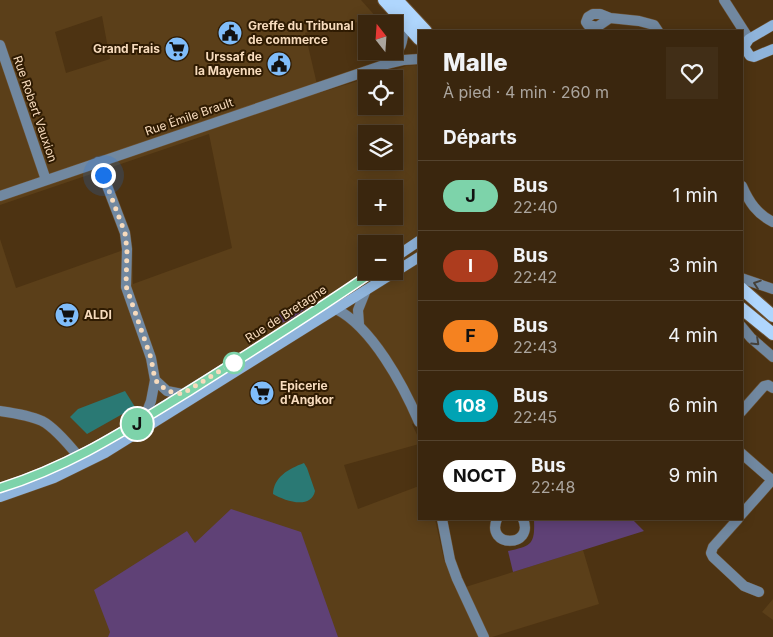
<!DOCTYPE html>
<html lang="fr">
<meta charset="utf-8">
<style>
body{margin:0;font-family:Inter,sans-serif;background:#412e17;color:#f1f3f6;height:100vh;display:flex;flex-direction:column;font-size:19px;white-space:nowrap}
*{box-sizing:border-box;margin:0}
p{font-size:16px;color:#aba59e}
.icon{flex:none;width:28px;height:28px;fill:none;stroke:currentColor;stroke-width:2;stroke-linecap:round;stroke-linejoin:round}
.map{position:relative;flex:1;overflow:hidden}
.side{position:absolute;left:418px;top:30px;width:325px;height:490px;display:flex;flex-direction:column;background:#3a260e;border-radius:0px;box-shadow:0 2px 12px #0003,0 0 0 1px #54432e}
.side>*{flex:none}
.badge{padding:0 10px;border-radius:16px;font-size:18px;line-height:32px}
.needle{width:32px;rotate:343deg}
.buttons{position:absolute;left:358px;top:15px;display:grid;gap:10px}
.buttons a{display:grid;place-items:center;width:45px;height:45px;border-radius:0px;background:#3a260e;box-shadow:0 2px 12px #0003,0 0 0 1px #54432e;font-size:25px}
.you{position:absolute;width:25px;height:25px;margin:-12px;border:4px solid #fff;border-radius:50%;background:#1a73e8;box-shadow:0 0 0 8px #1a73e833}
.map>.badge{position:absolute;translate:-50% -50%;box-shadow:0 0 0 2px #fff}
h2{padding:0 25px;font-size:19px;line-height:45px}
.round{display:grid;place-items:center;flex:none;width:52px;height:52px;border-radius:0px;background:#412e17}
.summary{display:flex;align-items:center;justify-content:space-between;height:85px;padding:0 25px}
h1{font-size:24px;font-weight:800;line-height:38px}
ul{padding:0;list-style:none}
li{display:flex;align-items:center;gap:15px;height:70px;padding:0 25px;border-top:1px solid #54432e}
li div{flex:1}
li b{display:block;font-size:19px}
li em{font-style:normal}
li .badge{min-width:55px;font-weight:700;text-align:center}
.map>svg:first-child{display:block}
.built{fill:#5b3f19;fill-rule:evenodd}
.green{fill:#5f4176}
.water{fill:#2a7974}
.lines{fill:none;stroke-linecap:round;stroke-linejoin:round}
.minor-casing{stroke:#6c5131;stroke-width:11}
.tertiary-casing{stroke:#6c5131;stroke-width:11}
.secondary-casing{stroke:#6c5131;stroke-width:11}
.primary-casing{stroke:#6c5131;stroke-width:14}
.minor{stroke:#7188a0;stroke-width:10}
.tertiary{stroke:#7188a0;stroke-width:10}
.secondary{stroke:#8fb4db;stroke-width:10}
.primary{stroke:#afd6fd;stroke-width:12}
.oneway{stroke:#464139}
.line-casing{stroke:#fff;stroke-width:11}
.line{stroke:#7dd3aa;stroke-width:8}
.walk{stroke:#f7dbbd;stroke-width:5;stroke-dasharray:0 9}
.stop-dot{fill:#fff;stroke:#7dd3aa;stroke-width:2.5}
.labels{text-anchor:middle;stroke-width:4;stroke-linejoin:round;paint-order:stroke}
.poi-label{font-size:12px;font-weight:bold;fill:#f7dbbd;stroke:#2f1b02;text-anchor:start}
.street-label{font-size:12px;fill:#f7dbbd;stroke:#2f1b02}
</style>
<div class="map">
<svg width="773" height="637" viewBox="0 0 773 637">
<rect width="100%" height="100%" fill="#4d3312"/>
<path class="built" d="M0,0H361L377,18L305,33L319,93L406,66L415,65L419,66V421L412,424L419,439V444L344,465L358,509L419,486V519H435L444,560L456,590L583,550L599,604L492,637H0V239L16,288L132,247L133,284L232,248L209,134L0,205ZM102,16L110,59L66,73L55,32ZM366,79H394V106H366ZM366,134H394V161H366ZM366,189H394V216H366ZM366,244H394V271H366Z
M773,599V620L762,612Z"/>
<path class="green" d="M304,303L307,304V308L291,319L273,327L274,321L280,319L279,314L299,309L298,304Z
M231,509L301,532L338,637H108L110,632L94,590L187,531L195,543Z
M534,519H632L644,531L513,572L508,551C532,546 535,544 534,519Z"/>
<path class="water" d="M125,391L135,407L87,434L70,417L78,409Z
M304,463L307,468L315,491C311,510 285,501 273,494C274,477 288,469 304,463Z"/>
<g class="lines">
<defs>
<path id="minor" d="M724,0L749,39
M610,18L597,27L588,25L586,22L588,17L593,14H600L610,18L639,21L654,25L658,31
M0,45L46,180
M387,64C402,47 403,45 404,23
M98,162L125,233L127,249L126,287L151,358L155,380L151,401L144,419
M742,186C749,202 757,214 773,222
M0,196L387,64L404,60L419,59
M741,326L751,338L773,357
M155,380L167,391L182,394
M0,411C14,413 29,415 42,421C54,427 70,446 79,457
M741,412L764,386L768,385L773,388
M741,453L772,480
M741,515L773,479
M497,519C485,548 535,548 523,519
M738,519L713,547L711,553L713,557L744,586L759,592"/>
<path id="tertiary" d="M741,278L773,289
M336,309C372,327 403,385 419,422
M359,324L358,310L366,290
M442,519L450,560L457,579L484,637"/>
<path id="secondary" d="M773,25L749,39L744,47L750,56L754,57L773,49
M394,258L419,241
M0,488C73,465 125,430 188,391C251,352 313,313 374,271
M0,497L54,478L105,453L419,257"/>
<path id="primary" d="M384,0L419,39
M397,0L426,31
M741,288L773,316
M741,308L773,334"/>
</defs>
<use href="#minor" class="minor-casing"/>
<use href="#tertiary" class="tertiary-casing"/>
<use href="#secondary" class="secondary-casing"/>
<use href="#primary" class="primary-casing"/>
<use href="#minor" class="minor"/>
<use href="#tertiary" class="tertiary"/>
<use href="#secondary" class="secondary"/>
<use href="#primary" class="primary"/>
</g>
<defs><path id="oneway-chevron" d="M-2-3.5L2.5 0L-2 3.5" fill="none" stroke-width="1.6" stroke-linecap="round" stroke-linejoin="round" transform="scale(1.25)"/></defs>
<g class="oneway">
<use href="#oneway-chevron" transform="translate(757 284) rotate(-161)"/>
<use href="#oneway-chevron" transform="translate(756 342) rotate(43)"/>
</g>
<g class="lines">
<defs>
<path id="line" d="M0,488C73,465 125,430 189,391C251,352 313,313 374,271"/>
</defs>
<use href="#line" class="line-casing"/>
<use href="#line" class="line"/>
<path class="walk" d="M103,175L125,233L127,250L126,286L151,358L155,380L167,391L182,394L238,360L234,363"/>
</g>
<defs>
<symbol id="civic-disc" viewBox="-11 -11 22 22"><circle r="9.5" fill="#80bdfa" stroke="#2f1b02"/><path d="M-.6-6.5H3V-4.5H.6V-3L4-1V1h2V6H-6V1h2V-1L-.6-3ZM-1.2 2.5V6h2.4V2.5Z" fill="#111"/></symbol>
<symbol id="supermarket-disc" viewBox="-11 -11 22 22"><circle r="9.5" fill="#80bdfa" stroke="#2f1b02"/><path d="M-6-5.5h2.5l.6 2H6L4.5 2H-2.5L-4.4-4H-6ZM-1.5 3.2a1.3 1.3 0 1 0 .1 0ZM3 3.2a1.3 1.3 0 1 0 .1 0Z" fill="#111"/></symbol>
</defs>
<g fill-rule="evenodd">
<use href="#civic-disc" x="216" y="19" width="28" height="28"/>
<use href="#supermarket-disc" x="163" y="35" width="28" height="28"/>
<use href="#civic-disc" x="265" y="50" width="28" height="28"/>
<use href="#supermarket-disc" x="53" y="301" width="28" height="28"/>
<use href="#supermarket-disc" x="248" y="379" width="28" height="28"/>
</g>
<circle class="stop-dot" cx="234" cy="363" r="10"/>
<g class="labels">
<g class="poi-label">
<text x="248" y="30">Greffe du Tribunal<tspan x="248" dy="14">de commerce</tspan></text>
<text x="160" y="53" text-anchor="end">Grand Frais</text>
<text x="262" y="61" text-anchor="end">Urssaf de<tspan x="262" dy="14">la Mayenne</tspan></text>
<text x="84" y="319">ALDI</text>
<text x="280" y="390">Epicerie<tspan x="280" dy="14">d'Angkor</tspan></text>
</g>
<g class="street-label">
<text transform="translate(35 109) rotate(71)" y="4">Rue Robert Vauxion</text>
<text transform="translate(189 117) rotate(-19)" y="4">Rue Émile Brault</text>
<text transform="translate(286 314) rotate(-33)" y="4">Rue de Bretagne</text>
</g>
</g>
</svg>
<div class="buttons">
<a><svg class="needle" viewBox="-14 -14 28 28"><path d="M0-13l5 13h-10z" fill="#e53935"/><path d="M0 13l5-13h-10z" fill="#aba59e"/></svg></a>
<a><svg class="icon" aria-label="locate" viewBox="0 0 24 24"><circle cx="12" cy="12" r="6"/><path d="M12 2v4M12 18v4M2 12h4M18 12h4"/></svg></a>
<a><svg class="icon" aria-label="layers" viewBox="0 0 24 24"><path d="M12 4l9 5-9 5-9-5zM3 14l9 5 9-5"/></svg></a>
<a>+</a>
<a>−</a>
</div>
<div class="you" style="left:103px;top:175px"></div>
<b class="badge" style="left:137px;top:424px;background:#7dd3aa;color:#111">J</b>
<section class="side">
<div class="summary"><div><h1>Malle</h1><p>À pied · 4 min · 260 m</p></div><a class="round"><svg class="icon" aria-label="heart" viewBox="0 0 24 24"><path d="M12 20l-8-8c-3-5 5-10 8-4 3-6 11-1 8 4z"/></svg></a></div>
<h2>Départs</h2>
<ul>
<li><span class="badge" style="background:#7dd3aa;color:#111">J</span><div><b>Bus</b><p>22:40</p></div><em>1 min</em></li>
<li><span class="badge" style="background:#ad3c1e;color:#fff">I</span><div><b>Bus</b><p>22:42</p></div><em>3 min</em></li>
<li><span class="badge" style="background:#f58220;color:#111">F</span><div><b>Bus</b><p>22:43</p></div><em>4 min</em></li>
<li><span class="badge" style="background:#00a3b4;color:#fff">108</span><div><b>Bus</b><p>22:45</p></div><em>6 min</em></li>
<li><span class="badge" style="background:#fff;color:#111">NOCT</span><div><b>Bus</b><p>22:48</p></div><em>9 min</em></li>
</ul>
</section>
</div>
